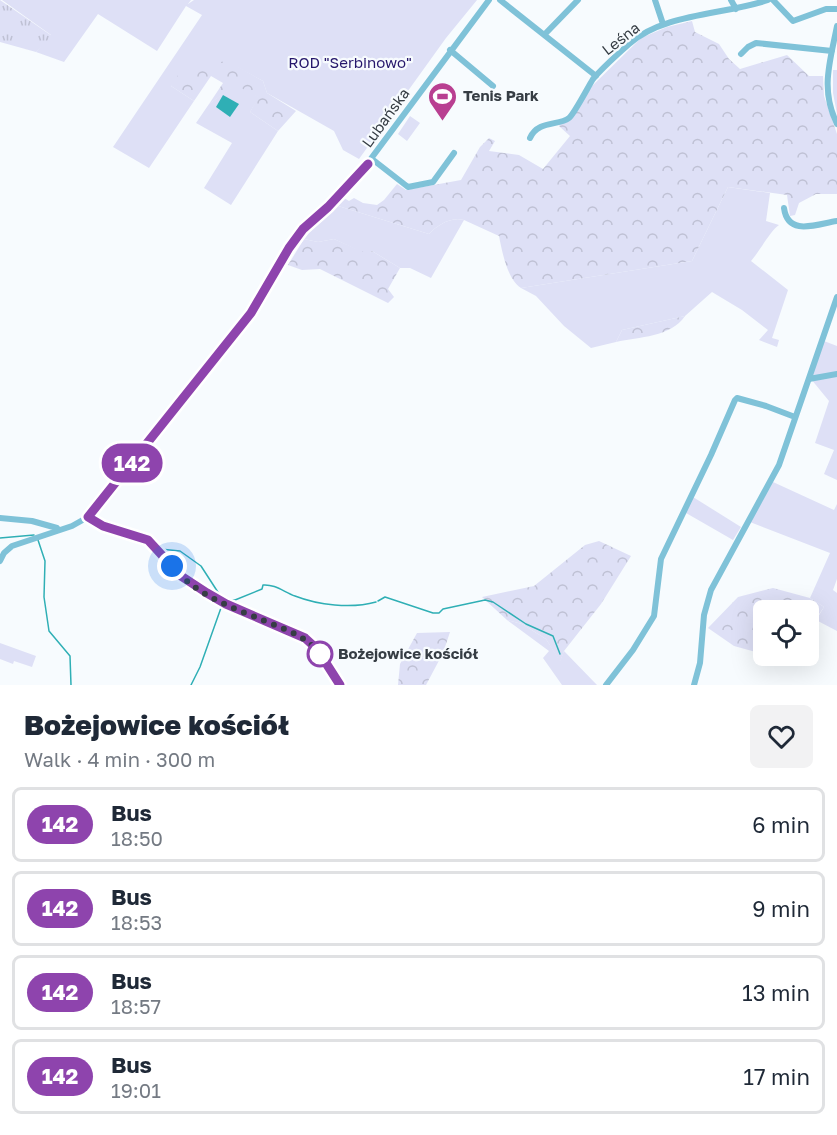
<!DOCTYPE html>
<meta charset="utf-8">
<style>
body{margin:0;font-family:"Golos Text",sans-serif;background:#f2f2f3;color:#1f2937;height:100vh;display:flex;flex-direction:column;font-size:22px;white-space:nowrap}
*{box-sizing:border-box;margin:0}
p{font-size:20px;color:#747a83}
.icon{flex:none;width:33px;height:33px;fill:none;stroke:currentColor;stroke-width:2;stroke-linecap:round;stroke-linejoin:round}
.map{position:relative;height:685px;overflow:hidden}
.side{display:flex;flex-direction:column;background:#fff;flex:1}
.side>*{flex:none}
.badge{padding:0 12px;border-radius:20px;font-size:21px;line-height:39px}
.controls{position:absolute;left:753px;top:600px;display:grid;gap:12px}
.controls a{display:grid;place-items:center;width:66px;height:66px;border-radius:9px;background:#fff;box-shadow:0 6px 24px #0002;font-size:30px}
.you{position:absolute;width:30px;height:30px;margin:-15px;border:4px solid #fff;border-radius:50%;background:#1a73e8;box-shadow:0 0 0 9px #1a73e833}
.map>.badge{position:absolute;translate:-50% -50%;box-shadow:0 0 0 3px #fff}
.round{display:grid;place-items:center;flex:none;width:63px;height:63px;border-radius:9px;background:#f2f2f3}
.overview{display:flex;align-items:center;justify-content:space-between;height:102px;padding:0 24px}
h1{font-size:28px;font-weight:800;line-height:45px}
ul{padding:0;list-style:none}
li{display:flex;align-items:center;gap:18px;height:75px;margin:0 12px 9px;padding:0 12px;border:3px solid #e0e1e3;border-radius:9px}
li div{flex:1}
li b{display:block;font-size:22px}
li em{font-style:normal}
li .badge{min-width:66px;font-weight:700;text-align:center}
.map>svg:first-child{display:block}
.green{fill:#dee0f6}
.forest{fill:url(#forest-crowns)}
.park{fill:url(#park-tufts)}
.water{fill:#2fafb5}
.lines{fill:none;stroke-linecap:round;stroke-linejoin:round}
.stream{stroke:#2fafb5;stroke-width:1.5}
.minor{stroke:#7fc2d8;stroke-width:6}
.line-casing{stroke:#fff;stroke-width:14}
.line{stroke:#8e44ad;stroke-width:9}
.walk{stroke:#363d44;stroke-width:6;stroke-dasharray:0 10.8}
.stop-dot{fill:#fff;stroke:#8e44ad;stroke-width:3}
.labels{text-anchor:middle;stroke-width:4.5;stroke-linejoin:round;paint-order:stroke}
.street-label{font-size:15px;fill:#363d44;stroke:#f7fbfe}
.park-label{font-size:15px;fill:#26186c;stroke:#f7fbfe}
.poi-label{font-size:15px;font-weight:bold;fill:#363d44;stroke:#f7fbfe;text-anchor:start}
.stop-label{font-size:15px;font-weight:bold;fill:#363d44;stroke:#f7fbfe;text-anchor:start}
</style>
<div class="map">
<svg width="837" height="685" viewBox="0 0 837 685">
<defs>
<pattern id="forest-crowns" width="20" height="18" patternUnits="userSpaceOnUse" patternTransform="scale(1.5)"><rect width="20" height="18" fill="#dee0f6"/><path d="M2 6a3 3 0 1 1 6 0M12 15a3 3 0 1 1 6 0" fill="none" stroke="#bfc1d4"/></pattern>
<pattern id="park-tufts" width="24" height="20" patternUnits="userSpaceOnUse" patternTransform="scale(1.5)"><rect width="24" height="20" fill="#dee0f6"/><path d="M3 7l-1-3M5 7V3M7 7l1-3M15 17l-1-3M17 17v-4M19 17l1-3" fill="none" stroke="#bfc1d4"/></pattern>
</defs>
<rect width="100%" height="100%" fill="#f7fbfe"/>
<path class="green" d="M2,0H191L188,4L194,0H477L446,38L359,159L343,150L334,131L267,93L263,81L226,61L171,86L194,101L149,168L113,147L202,15L186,6L157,51L98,14L64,62L36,52L51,35Z
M833,70H837V114L833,93Z
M236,84L259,97L250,112L278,131L231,205L204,188L232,143L196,123L209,104Z
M410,116L420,123L407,141L398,134Z
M728,187L770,193L766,221L779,225C771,230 759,252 751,261L788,290L772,338L779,340L777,347L759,340L768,330L742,310L712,292L685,316L622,330L616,342L591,348L564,326L536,296L521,288L692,261Z
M335,205L429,234C438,225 450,217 464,220L431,278L410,268H400L372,251L368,255L334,239L318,242L304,239C313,226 327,219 335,205Z
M824,341L837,346V372L811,377Z
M837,375V480L824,474L834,450L815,443L829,401L811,379Z
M773,482L834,510L837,504V579L833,590L837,593V631L816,620L824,607L810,598L830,553L750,522Z
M693,497L741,527L733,540L686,513Z
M507,620L522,624L546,639L560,661L564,651L597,685H562L543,658L549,651Z
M0,643L36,656L32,667L14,661L13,664L0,659Z"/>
<path class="forest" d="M692,21L695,32L719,44L729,59L740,69L787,55L809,76H823L824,96L837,134V194H816L799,203L795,215L790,216L787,195L728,187L692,261L521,288C507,279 502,251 499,236L464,220C450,217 438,225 429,234L335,205L341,196L349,201L354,198L363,203L377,205L384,200L397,184L406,190L461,180L480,147L489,138L495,141L489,151L519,155L543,169L570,136L559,126L591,87L641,38L667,27Z
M226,60L263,81L267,93L296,111L278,131L250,112L258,97L236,85L209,104L223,83L211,76L194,101L171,86L187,61L202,70Z
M304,239L318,242L334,239L368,254L372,251L400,268L388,289L394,297L388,303L320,269L302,270L288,265Z
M685,316C671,337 639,337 616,342L622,330Z
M599,541L631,556L601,604L564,651L560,662L546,639L522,624L507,620L482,597L534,586L585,545Z
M773,588L810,598L824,607L809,629L808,610H764L763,654L734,646L708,628L738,597Z
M450,632L443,653L426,685H398L400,664L417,633Z"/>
<path class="park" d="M0,0L52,36L36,52L0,42Z"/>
<path class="water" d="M223,95L239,104L230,117L216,107Z"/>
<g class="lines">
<path class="stream" d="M0,538L34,535
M38,540L45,561L44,597L49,631L70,656L71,685
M160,549L180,551L201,566L223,600H235L262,589L263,585C275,584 284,592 295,596C318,605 351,609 376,602
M378,601L385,597L433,613H439L443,609L485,600L493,602L526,624L553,636L560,654
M191,685L200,667L222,605"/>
<path class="minor" d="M500,0L596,76
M655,0L663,24
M731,0L736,9
M773,0L793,21L826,9H837
M837,26C830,62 820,89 837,124
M545,34L578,0
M450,50L493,86
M741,54L748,47L756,43L832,51
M530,138C538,120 559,126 569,118C574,114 588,87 593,79C603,67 617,55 629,44C664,13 724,15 768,0
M372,159L408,187L433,182L454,153
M784,208C788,237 817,224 837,221
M809,379L837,374
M88,517L103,526L148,540L181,576L207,593L220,601L305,638L317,649L340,685
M0,518L32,521L57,528L59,530
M0,561L4,553L12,546L72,526L88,517L251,313L289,248L303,229L328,207L367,164L489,0
M606,685L633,650L654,616L661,559L711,455L735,400L737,398L766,406L795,417
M694,685L700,663L704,615L711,590L779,465L837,297"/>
</g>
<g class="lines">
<defs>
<path id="line" d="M340,685L317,649L305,638L226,604L207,593L181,576L148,540L103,526L88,517L251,313L289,248L303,229L328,207L368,164"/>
</defs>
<use href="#line" class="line-casing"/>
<use href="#line" class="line"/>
<path class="walk" d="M172,566C194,594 233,608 265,621C286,630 305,635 320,654"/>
</g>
<defs>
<symbol id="stadium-pin" viewBox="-11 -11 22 30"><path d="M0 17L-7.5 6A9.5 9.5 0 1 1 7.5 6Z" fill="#b93f91" stroke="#f7fbfe"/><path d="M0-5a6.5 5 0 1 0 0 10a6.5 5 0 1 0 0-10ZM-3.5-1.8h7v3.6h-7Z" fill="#fff"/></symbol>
</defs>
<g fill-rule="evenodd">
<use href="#stadium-pin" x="426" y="80" width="33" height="45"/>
</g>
<circle class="stop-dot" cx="320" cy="654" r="12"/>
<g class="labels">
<g class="street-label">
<text transform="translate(621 39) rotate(-38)" y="5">Leśna</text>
<text transform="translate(386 118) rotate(-54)" y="5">Lubańska</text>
</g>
<g class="park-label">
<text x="350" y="68">ROD "Serbinowo"</text>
</g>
<g class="poi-label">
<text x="463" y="101">Tenis Park</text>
</g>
<g class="stop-label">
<text x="338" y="659">Bożejowice kościół</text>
</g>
</g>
</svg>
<div class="controls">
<a><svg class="icon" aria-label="locate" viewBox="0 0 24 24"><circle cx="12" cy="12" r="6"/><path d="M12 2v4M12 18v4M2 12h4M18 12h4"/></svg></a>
</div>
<div class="you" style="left:172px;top:566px"></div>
<b class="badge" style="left:132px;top:463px;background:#8e44ad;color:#fff">142</b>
</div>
<section class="side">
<div class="overview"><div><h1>Bożejowice kościół</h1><p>Walk · 4 min · 300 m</p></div><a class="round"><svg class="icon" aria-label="heart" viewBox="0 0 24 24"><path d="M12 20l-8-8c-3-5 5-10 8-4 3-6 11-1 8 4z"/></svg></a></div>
<ul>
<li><span class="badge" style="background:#8e44ad;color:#fff">142</span><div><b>Bus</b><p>18:50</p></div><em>6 min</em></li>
<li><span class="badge" style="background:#8e44ad;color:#fff">142</span><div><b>Bus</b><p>18:53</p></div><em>9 min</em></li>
<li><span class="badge" style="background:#8e44ad;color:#fff">142</span><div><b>Bus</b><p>18:57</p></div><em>13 min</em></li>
<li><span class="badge" style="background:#8e44ad;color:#fff">142</span><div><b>Bus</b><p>19:01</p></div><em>17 min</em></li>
</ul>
</section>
